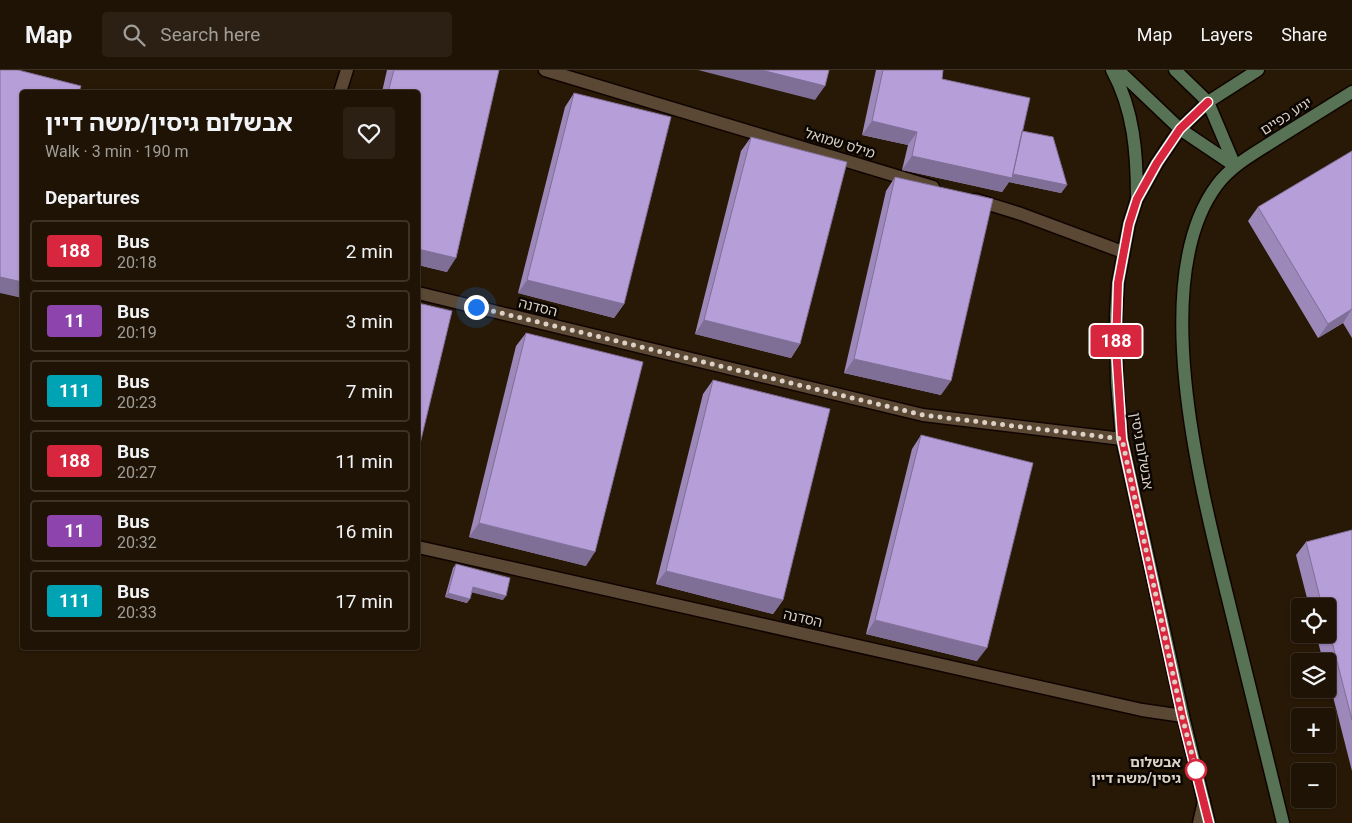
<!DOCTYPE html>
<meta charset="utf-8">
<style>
body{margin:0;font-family:Roboto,"Noto Sans Hebrew",sans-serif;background:#2b2013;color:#f1f3f6;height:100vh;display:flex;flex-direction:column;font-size:19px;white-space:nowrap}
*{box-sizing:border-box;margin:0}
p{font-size:16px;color:#a19e9a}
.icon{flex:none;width:28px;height:28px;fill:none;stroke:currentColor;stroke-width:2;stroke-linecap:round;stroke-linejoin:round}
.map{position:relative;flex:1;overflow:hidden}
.drawer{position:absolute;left:20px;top:20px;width:400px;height:560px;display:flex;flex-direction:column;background:#1e1304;border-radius:5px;box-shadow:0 1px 4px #0004,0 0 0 1px #3c3226}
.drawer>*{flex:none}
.badge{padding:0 10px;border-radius:4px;font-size:18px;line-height:32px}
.fabs{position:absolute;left:1291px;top:528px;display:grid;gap:10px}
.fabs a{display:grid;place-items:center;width:45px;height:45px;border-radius:5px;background:#1e1304;box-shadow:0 1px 4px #0004,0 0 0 1px #3c3226;font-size:25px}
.you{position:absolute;width:25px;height:25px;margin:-12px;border:4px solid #fff;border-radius:50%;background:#1a73e8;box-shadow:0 0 0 8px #1a73e833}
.map>.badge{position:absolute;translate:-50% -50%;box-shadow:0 0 0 2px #fff}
h2{padding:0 25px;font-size:19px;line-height:45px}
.round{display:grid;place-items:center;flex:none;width:52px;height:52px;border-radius:5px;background:#2b2013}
.headline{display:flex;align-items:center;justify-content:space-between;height:85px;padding:0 25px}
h1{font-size:24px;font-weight:700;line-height:38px}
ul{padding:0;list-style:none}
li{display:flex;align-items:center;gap:15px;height:62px;margin:0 10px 8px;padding:0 15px;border:2px solid #3c3226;border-radius:5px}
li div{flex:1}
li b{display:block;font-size:19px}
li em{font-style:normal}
li .badge{min-width:55px;font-weight:700;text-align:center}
header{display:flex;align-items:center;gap:30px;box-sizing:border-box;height:70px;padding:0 25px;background:#1e1304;border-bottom:1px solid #3c3226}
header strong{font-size:24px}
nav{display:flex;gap:28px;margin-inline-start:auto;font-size:18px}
.search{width:350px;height:45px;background:#2b2013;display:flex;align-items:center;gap:12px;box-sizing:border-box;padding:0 18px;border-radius:5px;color:#a19e9a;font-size:19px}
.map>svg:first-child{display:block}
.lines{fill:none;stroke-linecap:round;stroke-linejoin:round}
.street-casing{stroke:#100400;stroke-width:15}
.secondary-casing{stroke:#100400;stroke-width:15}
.street{stroke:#5a4835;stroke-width:12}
.secondary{stroke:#587255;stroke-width:12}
.wall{fill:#9d88ba}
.shaded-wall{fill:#7f6f97}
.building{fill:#b69ed8;stroke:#7f6f97}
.line-casing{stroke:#fff;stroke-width:11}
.line{stroke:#d7263d;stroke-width:8}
.walk{stroke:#dbd1c6;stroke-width:5;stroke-dasharray:0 9}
.stop-dot{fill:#fff;stroke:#d7263d;stroke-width:2.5}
.labels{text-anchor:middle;stroke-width:5;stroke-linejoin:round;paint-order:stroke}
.street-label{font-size:14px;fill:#dbd1c6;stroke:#0b0602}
.stop-label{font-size:14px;font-weight:bold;fill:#dbd1c6;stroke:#0b0602;text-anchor:end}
</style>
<header>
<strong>Map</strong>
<div class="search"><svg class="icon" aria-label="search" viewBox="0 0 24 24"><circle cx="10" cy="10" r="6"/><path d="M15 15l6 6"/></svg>Search here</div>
<nav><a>Map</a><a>Layers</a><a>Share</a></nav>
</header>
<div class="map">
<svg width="1352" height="753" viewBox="0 0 1352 753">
<rect width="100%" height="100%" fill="#281906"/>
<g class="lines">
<defs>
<path id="street" d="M545,0L933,117
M340,22L347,0
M976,130L1021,144L1123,182
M418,223L923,345L1122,369
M418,477L1142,640L1183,646
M1199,753L1204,731"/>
<path id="secondary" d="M1112,0C1134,40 1137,84 1137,128
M1118,0L1180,59L1235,96
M1175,0L1208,32L1235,96
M1209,753L1183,646L1122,369L1117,312L1116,245L1118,213L1129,154L1137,129L1157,93L1180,59L1208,32L1258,0
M1283,753C1266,685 1250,617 1233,549C1206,438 1143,214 1217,115C1232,95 1255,83 1275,70C1301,54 1326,38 1352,22"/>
</defs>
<use href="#street" class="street-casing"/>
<use href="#secondary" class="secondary-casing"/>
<use href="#street" class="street"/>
<use href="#secondary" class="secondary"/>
</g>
<path class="wall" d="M387,0H499L447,202L418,195V22H382Z
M876,0H943L942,9L1022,61L1067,115L1061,123L1009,112L1002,122L902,100L908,75L862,65Z
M574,23L624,234L614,248L518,223L565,37Z
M751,67L800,274L791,288L695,264L741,81Z
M1352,81V268L1343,253L1318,268L1248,151L1258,137Z
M895,107L941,325L844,303L886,121Z
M526,263L586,496L469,467L516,276Z
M713,310L783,530L773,544L656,514L703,324Z
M921,365L977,591L866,564L912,379Z
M1352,460V701L1328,607V591H1323L1316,564H1328V536H1309L1296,485L1306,472Z
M456,494L503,530L472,522L467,533L445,527L453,498Z"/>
<path class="shaded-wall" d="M698,0H761L825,16L815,30Z
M872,51L917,62L908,75L862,65Z
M912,86L1010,103L1067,115L1061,123L1009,112L1002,122L902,100Z
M418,179L456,188L447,202L418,195Z
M0,207L22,212V228L0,223Z
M527,210L624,234L614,248L518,223Z
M1352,239L1343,253L1318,268L1328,254Z
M704,250L800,274L791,288L695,264Z
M854,289L951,311L941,325L844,303Z
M479,453L595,482L586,496L469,467Z
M666,501L783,530L773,544L656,514Z
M473,517L506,526L503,530L470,522Z
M448,523L470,529L467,533L445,527Z
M875,550L987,578L977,591L866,564Z"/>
<path class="building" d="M0,0H18L81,16L79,22H22V212L0,207Z
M394,0H499L456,188L418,179V22H388Z
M761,0H829L825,16Z
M883,0H943L942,9L1030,28L1012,108L912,86L917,62L872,51Z
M574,23L671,47L624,234L527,210Z
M1022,61L1053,67L1067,115L1013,104Z
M751,67L847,92L800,274L704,250Z
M1352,81V239L1328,254L1258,137Z
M895,107L993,129L951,311L854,289Z
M418,233L452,241L418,382Z
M526,263L643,292L595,482L479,453Z
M713,310L830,339L783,530L666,501Z
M921,365L1033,393L987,578L875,550Z
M1352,460V650L1328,556V536H1322L1306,472Z
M456,494L510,508L506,526L473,517L470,529L448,523Z"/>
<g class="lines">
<defs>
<path id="line" d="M1208,32L1180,59L1157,93L1137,129L1129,154L1118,213L1116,277L1122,369L1182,646L1209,753"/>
</defs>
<use href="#line" class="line-casing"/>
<use href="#line" class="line"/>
<path class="walk" d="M476,237L923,345L1122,369L1182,646L1196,700"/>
</g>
<circle class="stop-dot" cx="1196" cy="700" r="10"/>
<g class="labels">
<g class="street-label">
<text transform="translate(1286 46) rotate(-32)" y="5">יגיע כפיים</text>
<text transform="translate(840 73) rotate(17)" y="5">מילס שמואל</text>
<text transform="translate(538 237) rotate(14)" y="5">הסדנה</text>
<text transform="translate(1142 381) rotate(80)" y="5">אבשלום גיסין</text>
<text transform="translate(803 548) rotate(13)" y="5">הסדנה</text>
</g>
<g class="stop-label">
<text x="1181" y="697">אבשלום<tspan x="1181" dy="16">גיסין/משה דיין</tspan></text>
</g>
</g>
</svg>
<div class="fabs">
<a><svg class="icon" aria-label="locate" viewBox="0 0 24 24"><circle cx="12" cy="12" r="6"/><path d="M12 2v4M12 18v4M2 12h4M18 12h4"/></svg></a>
<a><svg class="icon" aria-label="layers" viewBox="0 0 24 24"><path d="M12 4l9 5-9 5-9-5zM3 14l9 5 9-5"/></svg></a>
<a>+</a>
<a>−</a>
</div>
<div class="you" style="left:476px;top:237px"></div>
<b class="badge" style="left:1116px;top:271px;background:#d7263d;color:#fff">188</b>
<section class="drawer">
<div class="headline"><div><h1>אבשלום גיסין/משה דיין</h1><p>Walk · 3 min · 190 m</p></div><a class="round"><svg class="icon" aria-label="heart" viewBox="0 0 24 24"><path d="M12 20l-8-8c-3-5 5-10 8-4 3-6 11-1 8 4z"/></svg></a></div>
<h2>Departures</h2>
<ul>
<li><span class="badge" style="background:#d7263d;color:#fff">188</span><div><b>Bus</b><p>20:18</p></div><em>2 min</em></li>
<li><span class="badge" style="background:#8e44ad;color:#fff">11</span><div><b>Bus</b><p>20:19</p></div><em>3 min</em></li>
<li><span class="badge" style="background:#00a3b4;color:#fff">111</span><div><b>Bus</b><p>20:23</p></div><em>7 min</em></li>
<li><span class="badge" style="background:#d7263d;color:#fff">188</span><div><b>Bus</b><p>20:27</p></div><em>11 min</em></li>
<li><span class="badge" style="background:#8e44ad;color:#fff">11</span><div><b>Bus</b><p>20:32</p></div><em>16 min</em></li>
<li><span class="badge" style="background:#00a3b4;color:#fff">111</span><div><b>Bus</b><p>20:33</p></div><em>17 min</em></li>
</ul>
</section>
</div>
